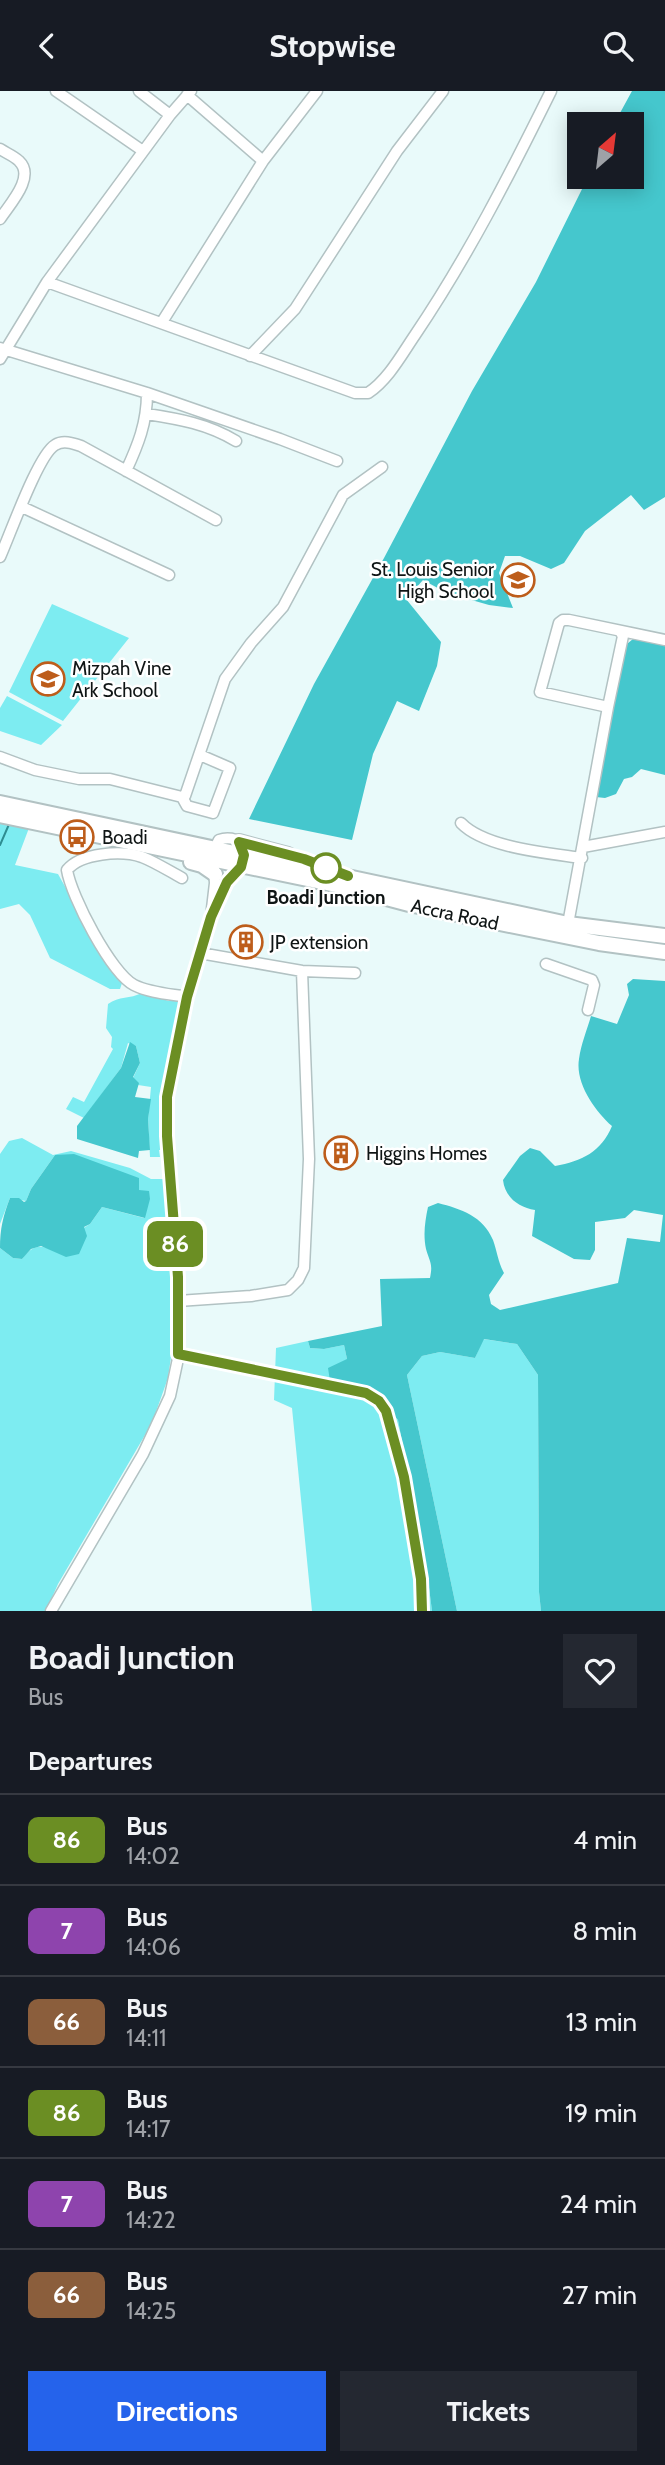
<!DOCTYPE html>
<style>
body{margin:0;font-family:Cabin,sans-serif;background:#242831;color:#f1f3f6;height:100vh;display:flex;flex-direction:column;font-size:26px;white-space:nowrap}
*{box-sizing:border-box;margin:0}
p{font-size:23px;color:#9ea1a6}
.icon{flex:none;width:38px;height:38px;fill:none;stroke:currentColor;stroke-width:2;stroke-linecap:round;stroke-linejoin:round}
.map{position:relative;height:1520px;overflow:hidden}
.drawer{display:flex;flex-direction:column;background:#171b24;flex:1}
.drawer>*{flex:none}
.badge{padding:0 14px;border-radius:10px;font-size:24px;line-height:46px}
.needle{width:46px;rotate:28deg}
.buttons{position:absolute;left:567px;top:21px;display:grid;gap:14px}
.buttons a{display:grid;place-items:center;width:77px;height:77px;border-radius:0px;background:#171b24;box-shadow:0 4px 18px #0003;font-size:35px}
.map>.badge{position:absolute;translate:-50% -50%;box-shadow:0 0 0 4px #fff}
h2{padding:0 28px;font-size:26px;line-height:63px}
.round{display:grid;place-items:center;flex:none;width:74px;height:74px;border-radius:0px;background:#242831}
.overview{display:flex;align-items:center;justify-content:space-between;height:119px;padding:0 28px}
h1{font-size:33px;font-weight:700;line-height:52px}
.button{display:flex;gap:14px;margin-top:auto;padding:14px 28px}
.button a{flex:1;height:80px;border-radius:0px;background:#2563eb;color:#fff;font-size:28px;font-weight:700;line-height:80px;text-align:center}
.button a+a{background:#242831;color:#f1f3f6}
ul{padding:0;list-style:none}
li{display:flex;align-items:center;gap:21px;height:91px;padding:0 28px;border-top:2px solid #363941}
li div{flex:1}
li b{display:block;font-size:26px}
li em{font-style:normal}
li .badge{min-width:77px;font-weight:700;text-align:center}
header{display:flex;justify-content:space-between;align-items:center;height:91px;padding:0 28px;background:#171b24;font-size:32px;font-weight:700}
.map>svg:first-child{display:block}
.green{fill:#7decf1}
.forest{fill:#45c7cd}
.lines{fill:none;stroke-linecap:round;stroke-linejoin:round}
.stream{stroke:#2e8d91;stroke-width:2}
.minor-casing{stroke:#b2c2c3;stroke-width:13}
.highway-casing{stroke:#b2c2c3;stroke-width:18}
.minor{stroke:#fff;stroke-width:10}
.highway{stroke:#fff;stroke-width:14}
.line-casing{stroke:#fff;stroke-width:16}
.line{stroke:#6b8e23;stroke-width:10}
.stop-dot{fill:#fff;stroke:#6b8e23;stroke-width:3.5}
.labels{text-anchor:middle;stroke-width:5;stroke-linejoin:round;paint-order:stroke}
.poi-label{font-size:19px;fill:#0f1515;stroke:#fff;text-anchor:start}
.stop-label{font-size:19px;font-weight:bold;fill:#0f1515;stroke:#fff}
.street-label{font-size:19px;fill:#0f1515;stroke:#fff}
</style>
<header><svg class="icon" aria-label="back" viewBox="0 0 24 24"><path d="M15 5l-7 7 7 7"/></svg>Stopwise<svg class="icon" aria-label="search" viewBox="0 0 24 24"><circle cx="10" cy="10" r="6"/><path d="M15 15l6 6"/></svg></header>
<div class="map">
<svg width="665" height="1520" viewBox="0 0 665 1520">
<rect width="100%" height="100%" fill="#e9fafa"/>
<path class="green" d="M52,513L129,547L63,630L9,601Z
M7,605L62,634L41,654L0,640V617Z
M0,729L29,737L15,774L58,783L114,883L122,892L120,898H110L50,867L30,824L19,813L0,818Z
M142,902L169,910L176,906L183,909C166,963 162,1002 165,1059H159L160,1066H150L148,1028L151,996L138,994L133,987L140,972L136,955L128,952L121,977L84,1027L66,1018L73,1006L84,1011L113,958L111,956L112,946L106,937L108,913C119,905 130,908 142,902Z
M22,1047L53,1064L71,1060L130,1077L151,1088H167L173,1252L168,1287L152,1332L58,1493L46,1520H0V1153V1157L13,1167L22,1168C31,1157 37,1153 50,1158L90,1133L102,1116L144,1127L139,1099L55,1064L31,1098L26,1110L10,1107L0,1133V1063L9,1050Z
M483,1248L517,1253L538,1284L539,1501L541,1520H457L407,1284L422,1265L440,1261L475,1267Z
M308,1250L310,1257L324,1258L344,1254L347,1268L367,1298L398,1329L428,1489L432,1520H312L292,1317L274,1309L276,1257Z"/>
<path class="forest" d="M632,0H665V406L644,419L631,404L585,440L564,472L551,478L520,465H505L499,482L513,517L489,514L447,502L423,489L406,508L441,551L437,575L419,620L397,610L373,663L352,749L249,728L314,593L384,467L472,300L536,191L588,86H632V33H614Z
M633,548L665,551V684L641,678L632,686L624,688L616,703L605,707L596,706L622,557Z
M633,888L665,890V1520H541L539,1501L538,1284L517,1253L484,1248L475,1267L440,1261L422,1265L407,1284L457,1520H432L428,1489L398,1329L367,1298L330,1290L328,1277L347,1268L344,1254L324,1258L310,1257L308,1250L382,1235L380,1188L430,1187C433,1172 430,1172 426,1158C423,1144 425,1130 428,1116L438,1112C461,1118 483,1125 493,1149C497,1160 498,1171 504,1182L489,1204L491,1213L500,1219L618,1192L627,1147L660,1151L663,1124L634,1119L625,1127L595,1131V1159L590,1169L574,1168L532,1145L535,1119C519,1116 505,1107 503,1089L520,1065L530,1057L540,1060L555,1075C582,1070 601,1061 612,1035C595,1020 575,992 579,968C581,953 587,939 591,925L617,933L629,904L627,893Z
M130,951L136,955L140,972L133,986L139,992L135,1006L151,1008L148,1028L150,1059L139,1060L138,1067L77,1048V1035L121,977Z
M74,1063L139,1087V1099L149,1100L150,1108L145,1127L102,1116L90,1133L84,1136L87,1145L79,1163L66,1166L41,1155L31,1158L22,1168L13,1167L0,1157C0,1138 3,1125 10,1107H19L24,1111L26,1110L31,1098L55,1064Z"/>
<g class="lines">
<path class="stream" d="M0,754L10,731"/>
<defs>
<path id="minor" d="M56,0L143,60
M139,0L170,24
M187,4L263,70
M0,58C6,62 14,65 19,70C36,86 9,114 0,128
M47,191L355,302H368C388,289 402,263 415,244C467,167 510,83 551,0
M162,231L263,70L317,0
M0,257L147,302L280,348L337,370
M250,265L295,218L397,60L443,0
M0,268L47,191L170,24L191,0
M147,323C179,328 208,333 236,350
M126,380C138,354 147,332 147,302
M22,416L169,484
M0,466C10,444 38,364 55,354C63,349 72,352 81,355L216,429
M608,616L540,601L559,532L563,529H569L665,549
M0,666L35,679L79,688H110L182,706L187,715L213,722L230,677L200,664
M182,706L185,705L225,588L251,552L283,516L343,404L382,376
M461,732C485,757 548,762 582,767
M583,756L665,741
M212,763L219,749C227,746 236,747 242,754
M182,787C169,780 155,771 142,766C121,759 81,762 67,779C71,805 111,882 134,894C150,902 170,903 187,906
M211,826L215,792L214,778
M568,833L608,616L623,545L621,542
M200,862L302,880L355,882
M546,873L592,889L594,894L588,919
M178,1210L251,1205L288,1199L298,1189L304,1177L309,1068L302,880
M179,1263L366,1302L379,1310L386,1320L404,1386L421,1488L422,1520
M51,1520L143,1363L170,1305L179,1263L178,1241V1186L166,1027L169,992L187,906L211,826L227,791L242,772"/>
<path id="highway" d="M0,712L568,833L665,845
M0,724L341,795L409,813L485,829L599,852L665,861
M239,751L288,764
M191,771L202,774L215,783"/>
</defs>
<use href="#minor" class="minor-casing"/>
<use href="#highway" class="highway-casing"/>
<use href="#minor" class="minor"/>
<use href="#highway" class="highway"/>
</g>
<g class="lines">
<defs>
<path id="line" d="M348,785L304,768L239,751L244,764L241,776L227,791L211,826L187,906L167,1006V1045L178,1186V1263L366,1302L379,1310L386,1320L404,1386L421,1488L422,1520"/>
</defs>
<use href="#line" class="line-casing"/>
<use href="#line" class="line"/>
</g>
<defs>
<symbol id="school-ring" viewBox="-11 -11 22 22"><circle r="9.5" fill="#fff" stroke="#bd5d1b" stroke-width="1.5"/><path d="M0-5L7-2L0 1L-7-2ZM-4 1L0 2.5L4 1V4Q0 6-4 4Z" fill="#bd5d1b"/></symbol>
<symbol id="bus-ring" viewBox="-11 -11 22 22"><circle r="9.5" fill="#fff" stroke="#bd5d1b" stroke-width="1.5"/><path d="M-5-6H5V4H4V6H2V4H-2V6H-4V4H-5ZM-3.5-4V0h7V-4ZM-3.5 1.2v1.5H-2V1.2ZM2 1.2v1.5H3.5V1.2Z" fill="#bd5d1b"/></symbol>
<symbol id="building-ring" viewBox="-11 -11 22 22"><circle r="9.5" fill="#fff" stroke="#bd5d1b" stroke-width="1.5"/><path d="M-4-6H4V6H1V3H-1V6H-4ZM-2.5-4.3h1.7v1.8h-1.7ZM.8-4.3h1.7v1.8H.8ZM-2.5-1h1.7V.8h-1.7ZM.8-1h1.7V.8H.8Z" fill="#bd5d1b"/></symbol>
</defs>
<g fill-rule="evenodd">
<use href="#school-ring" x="499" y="470" width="38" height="38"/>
<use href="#school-ring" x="29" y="569" width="38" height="38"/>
<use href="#bus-ring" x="58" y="727" width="38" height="38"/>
<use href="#building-ring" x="227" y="832" width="38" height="38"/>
<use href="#building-ring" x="322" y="1043" width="38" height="38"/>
</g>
<circle class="stop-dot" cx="326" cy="777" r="14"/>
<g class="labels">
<g class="poi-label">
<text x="494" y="485" text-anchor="end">St. Louis Senior<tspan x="494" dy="22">High School</tspan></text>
<text x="72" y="584">Mizpah Vine<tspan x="72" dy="22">Ark School</tspan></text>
<text x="102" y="753">Boadi</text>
<text x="270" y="858">JP extension</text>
<text x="366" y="1069">Higgins Homes</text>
</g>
<g class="stop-label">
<text x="326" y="813">Boadi Junction</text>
</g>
<g class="street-label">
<text transform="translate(455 823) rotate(12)" y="7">Accra Road</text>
</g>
</g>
</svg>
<div class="buttons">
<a><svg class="needle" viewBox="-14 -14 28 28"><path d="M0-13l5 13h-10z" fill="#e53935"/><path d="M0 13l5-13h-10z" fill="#9ea1a6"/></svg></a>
</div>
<b class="badge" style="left:175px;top:1153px;background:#6b8e23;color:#fff">86</b>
</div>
<section class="drawer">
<div class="overview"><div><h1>Boadi Junction</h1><p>Bus</p></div><a class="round"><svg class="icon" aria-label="heart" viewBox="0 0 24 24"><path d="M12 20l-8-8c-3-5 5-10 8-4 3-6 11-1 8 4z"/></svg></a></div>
<h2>Departures</h2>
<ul>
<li><span class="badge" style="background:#6b8e23;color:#fff">86</span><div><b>Bus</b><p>14:02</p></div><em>4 min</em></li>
<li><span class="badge" style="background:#8e44ad;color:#fff">7</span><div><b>Bus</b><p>14:06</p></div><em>8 min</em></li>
<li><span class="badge" style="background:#8b5e3c;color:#fff">66</span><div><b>Bus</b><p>14:11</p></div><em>13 min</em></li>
<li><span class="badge" style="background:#6b8e23;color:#fff">86</span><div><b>Bus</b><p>14:17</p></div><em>19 min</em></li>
<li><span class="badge" style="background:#8e44ad;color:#fff">7</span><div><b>Bus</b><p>14:22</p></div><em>24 min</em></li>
<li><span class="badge" style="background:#8b5e3c;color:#fff">66</span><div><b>Bus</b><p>14:25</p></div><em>27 min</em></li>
</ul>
<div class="button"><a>Directions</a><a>Tickets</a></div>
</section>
